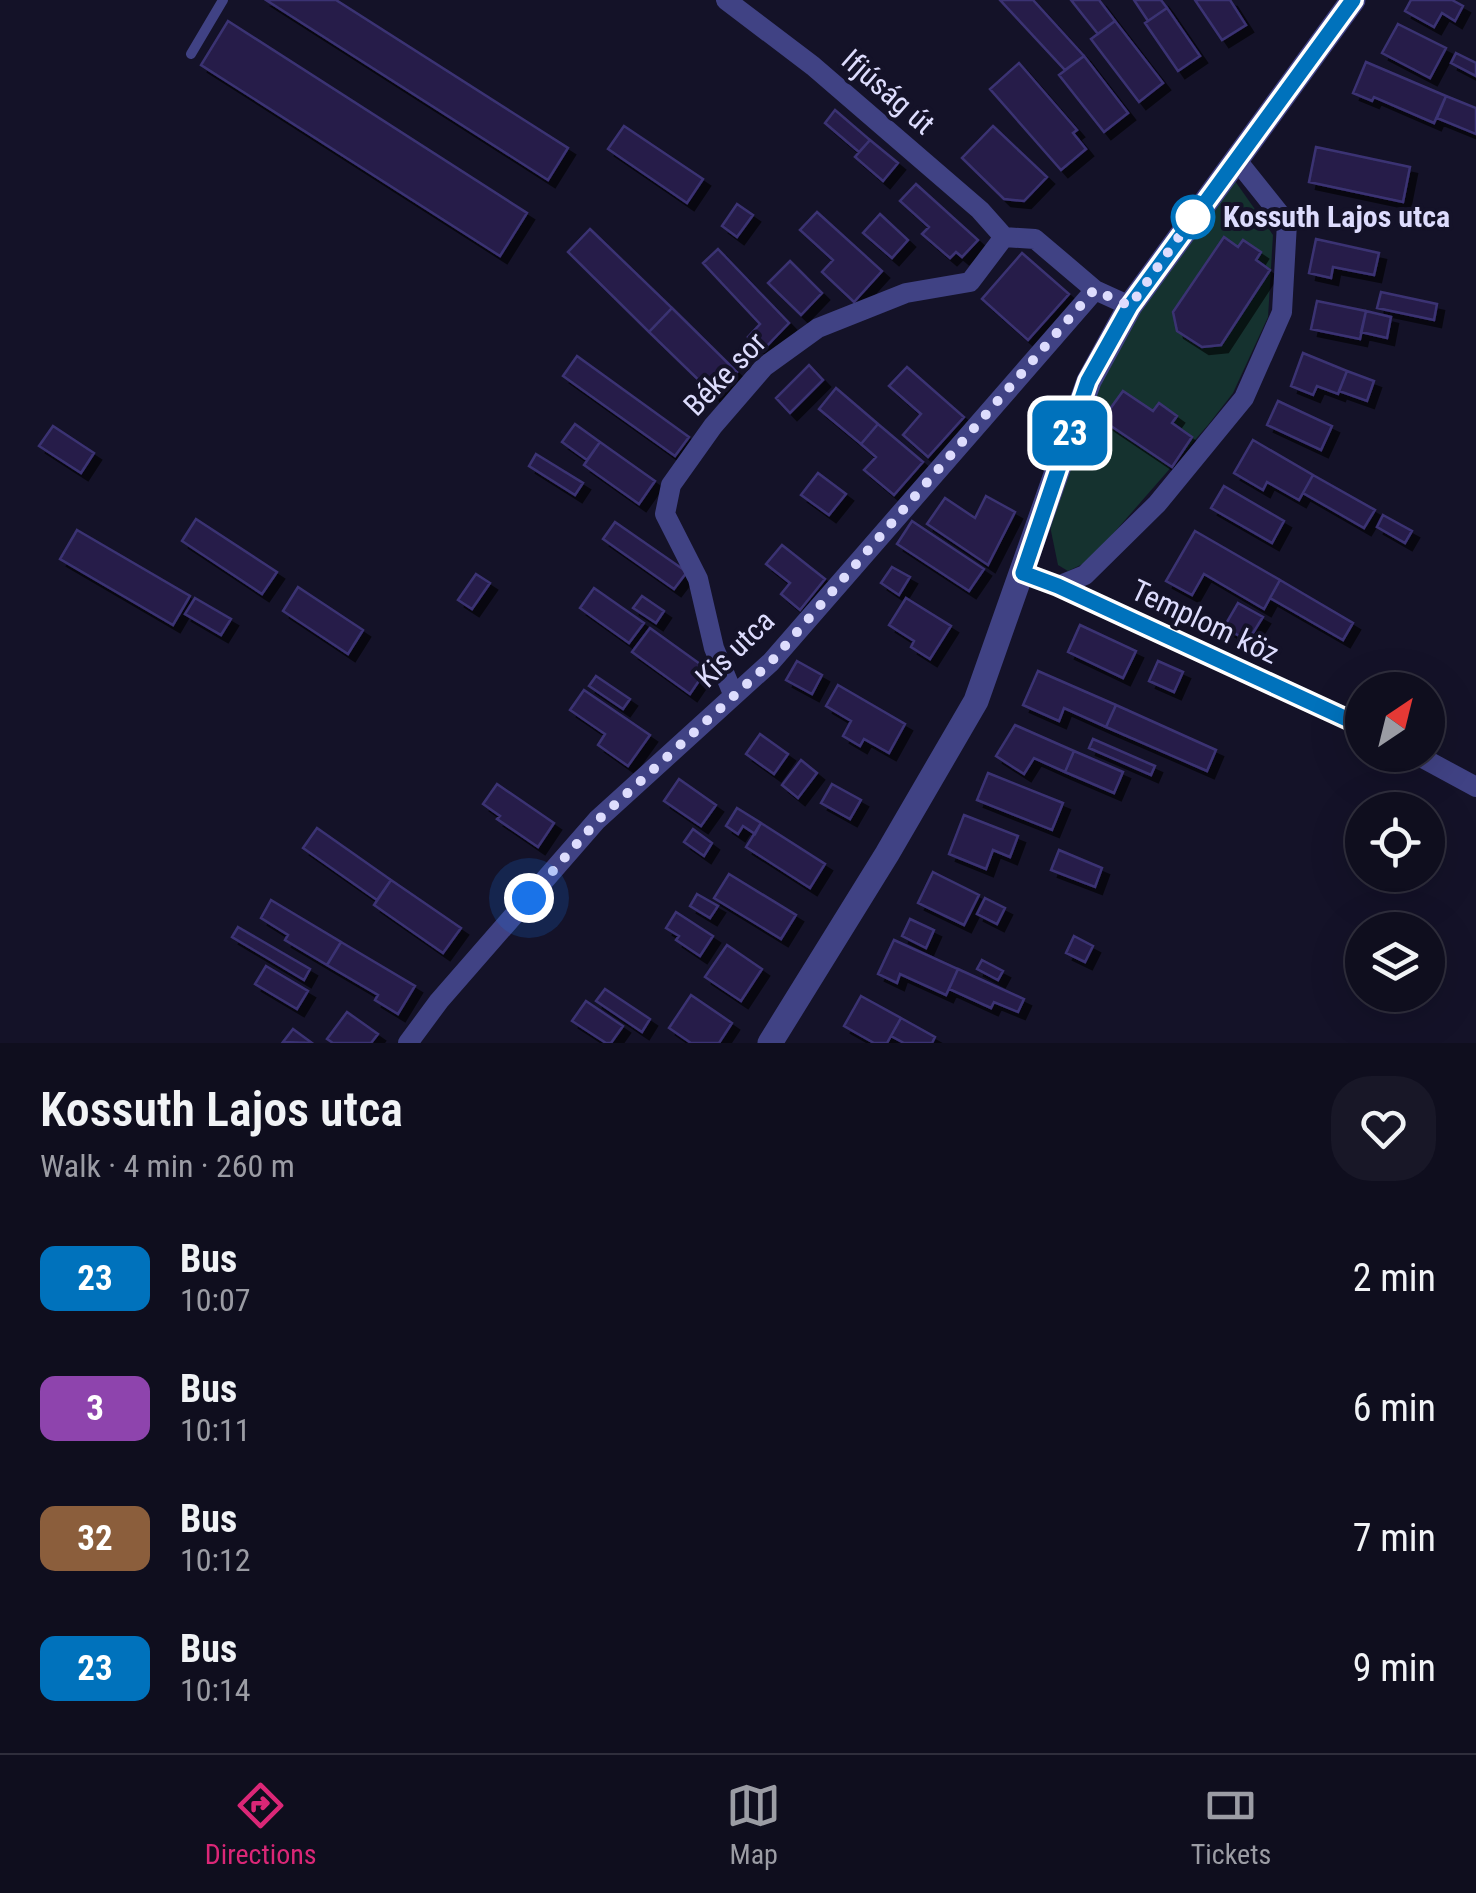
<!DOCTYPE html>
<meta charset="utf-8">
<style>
body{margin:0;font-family:"Roboto Condensed",sans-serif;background:#181727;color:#f1f3f6;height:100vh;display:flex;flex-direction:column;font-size:38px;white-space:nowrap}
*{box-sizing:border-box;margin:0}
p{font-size:32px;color:#9b9ca4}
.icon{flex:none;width:55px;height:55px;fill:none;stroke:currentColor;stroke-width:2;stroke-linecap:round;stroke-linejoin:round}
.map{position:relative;height:1043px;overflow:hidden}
.panel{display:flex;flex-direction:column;background:#0f0e1e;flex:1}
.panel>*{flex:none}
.badge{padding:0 20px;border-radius:15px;font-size:35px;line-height:65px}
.needle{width:65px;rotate:35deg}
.fabs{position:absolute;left:1345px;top:672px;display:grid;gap:20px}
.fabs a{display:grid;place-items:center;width:100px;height:100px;border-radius:50%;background:#0f0e1e;box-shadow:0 10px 40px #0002,0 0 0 2px #2f2e3c;font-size:50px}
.you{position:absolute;width:50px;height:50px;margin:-25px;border:8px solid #fff;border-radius:50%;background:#1a73e8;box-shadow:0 0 0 15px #1a73e833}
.map>.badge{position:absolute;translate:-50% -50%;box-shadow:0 0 0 5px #fff}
.round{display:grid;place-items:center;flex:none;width:105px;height:105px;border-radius:40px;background:#181727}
.head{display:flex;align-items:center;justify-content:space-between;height:170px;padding:0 40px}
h1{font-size:48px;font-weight:600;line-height:75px}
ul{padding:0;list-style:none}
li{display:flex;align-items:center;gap:30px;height:130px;padding:0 40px}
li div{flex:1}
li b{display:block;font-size:38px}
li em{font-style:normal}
li .badge{min-width:110px;font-weight:700;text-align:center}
.menu{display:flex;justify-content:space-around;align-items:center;height:140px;border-top:2px solid #2f2e3c;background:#0f0e1e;font-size:28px;color:#9b9ca4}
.menu a{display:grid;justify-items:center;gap:5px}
.menu .selected{color:#db2777}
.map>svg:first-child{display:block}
.green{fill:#15322f}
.building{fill:#251f48;stroke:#3b3373;stroke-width:2.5;filter:url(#shadow)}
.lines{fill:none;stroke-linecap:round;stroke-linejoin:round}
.service{stroke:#404284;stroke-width:10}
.minor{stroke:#404284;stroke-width:20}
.tertiary{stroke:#404284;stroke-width:25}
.line-casing{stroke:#fff;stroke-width:22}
.line{stroke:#0072bc;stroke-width:15}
.walk{stroke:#dddcfd;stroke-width:10;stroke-dasharray:0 18}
.stop-dot{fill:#fff;stroke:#0072bc;stroke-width:5}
.labels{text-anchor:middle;stroke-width:8;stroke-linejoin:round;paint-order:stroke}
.street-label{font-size:30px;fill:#dddcfd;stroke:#141228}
.stop-label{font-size:30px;font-weight:bold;fill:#dddcfd;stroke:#141228;text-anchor:start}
</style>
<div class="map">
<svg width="1476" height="1043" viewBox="0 0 1476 1043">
<defs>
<filter id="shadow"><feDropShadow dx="7" dy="7" stdDeviation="0" flood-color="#0009"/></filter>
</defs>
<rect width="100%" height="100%" fill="#141228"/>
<path class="green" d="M1235,181L1273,235L1268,317L1233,393L1208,425L1105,543L1085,563L1068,571L1058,565L1050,526L1096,387L1137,313Z"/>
<path class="building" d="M266,0H336L568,148L548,180Z
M1000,0H1033L1084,56L1065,70Z
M1071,0H1099L1115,21L1098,34Z
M1134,0H1161L1167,8L1148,21Z
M1195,0H1230L1246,25L1222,40Z
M1411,0H1452L1463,6L1455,21L1442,13L1434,27L1405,11Z
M1167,8L1200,56L1178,71L1145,23Z
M228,21L527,213L500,256L201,65Z
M1115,21L1163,83L1139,102L1091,39Z
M1398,24L1446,48L1430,78L1382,53Z
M1456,53L1476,63V76L1451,63Z
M1084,56L1128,113L1104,132L1059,75Z
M1366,62L1446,96L1434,123L1374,97L1372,101L1353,93Z
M1019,63L1077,130L1073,133L1086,149L1061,170L990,89Z
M1446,96L1476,108V134L1437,118Z
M835,110L870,140L859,152L825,123Z
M624,126L703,179L687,203L608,149Z
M993,126L1047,177L1024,201L1004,199L962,158Z
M870,140L898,163L883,181L855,157Z
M1316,147L1410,167L1403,202L1309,182Z
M916,184L978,240L962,257L956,252L950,258L922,234L929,227L900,201Z
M737,204L753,215L737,237L722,226Z
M817,212L882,271L854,302L822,272L833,260L800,230Z
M880,214L908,240L892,258L863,233Z
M590,229L672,308L649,332L568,252Z
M1224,237L1238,247L1243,240L1261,252L1256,260L1270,270L1221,345L1202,347L1177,331L1173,312Z
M1316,239L1379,253L1374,275L1333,267L1331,278L1309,273Z
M718,249L789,323L762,351L748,337L760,324L703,263Z
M1022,253L1069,294L1028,340L982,299Z
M790,261L822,293L801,315L768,283Z
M1381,292L1437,304L1434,320L1377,308Z
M1317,301L1366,311L1360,339L1311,329Z
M672,308L737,372L714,395L649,332Z
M1366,311L1391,317L1387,338L1361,332Z
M1303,353L1347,371L1338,394L1317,386L1313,395L1291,386Z
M577,356L689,437L675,456L563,376Z
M809,365L823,380L790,413L776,398Z
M907,367L964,417L928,457L903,435L921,414L889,386Z
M1347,371L1374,381L1367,401L1339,391Z
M836,388L878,424L861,444L819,409Z
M1123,391L1153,411L1159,403L1177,416L1172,423L1192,437L1172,467L1102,420Z
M1278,401L1332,426L1321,450L1267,425Z
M575,424L600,442L587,460L562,442Z
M878,424L923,462L894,495L864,470L876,457L861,444Z
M53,426L94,453L81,473L39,446Z
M1253,440L1313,475L1299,500L1267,482L1263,490L1234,473Z
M600,442L655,481L639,504L584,465Z
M536,454L583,483L575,495L529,466Z
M818,473L846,494L829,515L801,495Z
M1313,475L1375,510L1364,528L1303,493Z
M1224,486L1284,521L1272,543L1211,508Z
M986,496L1015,512L988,565L927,524L945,498L975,518Z
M1383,515L1412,531L1405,543L1377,527Z
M196,519L277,572L262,594L182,541Z
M912,521L984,569L969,591L897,544Z
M615,522L687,572L674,589L603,539Z
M77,530L190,596L173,625L60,559Z
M1195,531L1280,580L1264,609L1204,574L1192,595L1166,581Z
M782,545L825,579L800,610L781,594L790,583L766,564Z
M892,567L910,577L899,595L881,583Z
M476,574L490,583L472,609L458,600Z
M1280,580L1353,623L1343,640L1270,598Z
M298,587L363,630L348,654L283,611Z
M594,588L644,623L629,643L580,608Z
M642,596L664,611L656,623L633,608Z
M195,598L231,619L221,635L185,614Z
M906,598L951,626L930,659L911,647L914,641L889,625Z
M1238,603L1263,617L1248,641L1224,627Z
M1080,625L1136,651L1123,678L1068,652Z
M650,628L707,669L690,694L632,652Z
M797,661L822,675L812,694L786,680Z
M1158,661L1183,672L1174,692L1149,681Z
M1038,671L1116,705L1106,727L1064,708L1059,721L1023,705Z
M596,676L630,699L623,709L589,686Z
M838,685L905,724L889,753L864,739L860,746L843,736L851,721L826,706Z
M584,690L650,735L628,766L598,745L605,734L570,710Z
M1116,705L1216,750L1207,771L1106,727Z
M1015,725L1074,751L1065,772L1034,758L1024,774L996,756Z
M760,734L788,754L774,774L746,754Z
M1093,739L1155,766L1151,775L1089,748Z
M1074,751L1123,772L1114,793L1065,772Z
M801,760L817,773L798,798L782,785Z
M988,773L1063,803L1052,830L977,800Z
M679,779L716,805L701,826L664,801Z
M497,784L554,823L538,847L497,819L500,816L483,804Z
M832,784L861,800L850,819L821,803Z
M737,808L761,823L755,834L743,826L738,834L726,826Z
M964,815L1018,836L1010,857L993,850L986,869L949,854Z
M761,823L825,864L810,888L746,847Z
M317,828L391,880L377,900L303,848Z
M693,829L712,843L704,856L684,842Z
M1059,850L1102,868L1095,887L1051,870Z
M933,872L979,895L964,925L918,903Z
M729,874L796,915L781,939L714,898Z
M391,880L461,928L443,953L374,905Z
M697,894L718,906L710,918L690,906Z
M985,898L1005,908L997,924L977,914Z
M271,900L341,942L327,965L285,940L288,935L261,918Z
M676,912L713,936L700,956L676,940L679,936L666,928Z
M910,919L934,930L926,948L902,936Z
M238,927L310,969L304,980L232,937Z
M1074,936L1093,946L1085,962L1066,953Z
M894,940L958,969L946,995L900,974L897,983L878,974Z
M341,942L415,986L398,1014L375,1000L378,995L327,965Z
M727,945L762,969L741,1001L705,977Z
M982,960L1003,971L998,980L977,969Z
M266,966L308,991L297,1009L255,984Z
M958,969L1024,999L1018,1012L994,1002L991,1008L949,989Z
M605,989L650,1019L642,1032L596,1001Z
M691,995L732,1023L719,1043H691L669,1028Z
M861,996L901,1018L887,1043H874L844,1026Z
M586,1001L623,1026L611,1043H606L572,1021Z
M347,1012L378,1034L371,1043H333L327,1039Z
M901,1018L935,1037L932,1043H904L891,1036Z
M293,1029L312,1043L283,1042Z"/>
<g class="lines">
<path class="service" d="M191,54L223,0"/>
<path class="minor" d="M726,0L813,66L980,210L1004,237
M1004,237L1035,239L1095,290L1130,306
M1023,573L1058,586L1362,726
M1058,586L1085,575L1157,504L1244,398L1282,312L1287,223L1235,158
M733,694L714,648L698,579L665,514L671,485L713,426L764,367L818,328L906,293L970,282L1004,237
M1417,755L1476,787
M408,1043L439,1001L597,820L771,662L1095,290"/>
<path class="tertiary" d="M770,1043L887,854L976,701L1089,381L1130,306L1353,0"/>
</g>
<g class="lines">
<defs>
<path id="line" d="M1353,0L1130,306L1088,381L1023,573L1058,586L1362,726"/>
</defs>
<use href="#line" class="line-casing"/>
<use href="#line" class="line"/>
<path class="walk" d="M529,898L598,820L771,662L1094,290L1130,306L1193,217"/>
</g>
<circle class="stop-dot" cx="1193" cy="217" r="20"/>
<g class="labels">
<g class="street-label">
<text transform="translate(888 92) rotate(41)" y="10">Ifjúság út</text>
<text transform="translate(725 374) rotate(-46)" y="10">Béke sor</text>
<text transform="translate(1205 622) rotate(25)" y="10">Templom köz</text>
<text transform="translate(735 649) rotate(-44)" y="10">Kis utca</text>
</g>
<g class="stop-label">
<text x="1223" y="227">Kossuth Lajos utca</text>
</g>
</g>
</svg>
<div class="fabs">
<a><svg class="needle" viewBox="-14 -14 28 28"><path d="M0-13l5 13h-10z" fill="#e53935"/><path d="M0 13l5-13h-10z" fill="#9b9ca4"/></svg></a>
<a><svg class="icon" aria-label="locate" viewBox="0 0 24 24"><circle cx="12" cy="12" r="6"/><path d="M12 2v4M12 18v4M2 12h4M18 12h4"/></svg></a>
<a><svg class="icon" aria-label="layers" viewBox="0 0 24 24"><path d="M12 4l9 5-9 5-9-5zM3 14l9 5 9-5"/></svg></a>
</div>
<div class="you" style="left:529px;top:898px"></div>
<b class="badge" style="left:1070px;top:433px;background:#0072bc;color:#fff">23</b>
</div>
<section class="panel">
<div class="head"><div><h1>Kossuth Lajos utca</h1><p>Walk · 4 min · 260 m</p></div><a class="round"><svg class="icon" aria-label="heart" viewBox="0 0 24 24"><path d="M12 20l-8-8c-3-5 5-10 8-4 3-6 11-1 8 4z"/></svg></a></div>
<ul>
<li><span class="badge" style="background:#0072bc;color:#fff">23</span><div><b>Bus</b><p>10:07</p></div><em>2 min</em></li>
<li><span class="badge" style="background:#8e44ad;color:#fff">3</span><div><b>Bus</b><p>10:11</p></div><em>6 min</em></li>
<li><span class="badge" style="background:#8b5e3c;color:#fff">32</span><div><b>Bus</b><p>10:12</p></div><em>7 min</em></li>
<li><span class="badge" style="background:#0072bc;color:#fff">23</span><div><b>Bus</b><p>10:14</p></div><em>9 min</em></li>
</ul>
</section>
<nav class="menu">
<a class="selected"><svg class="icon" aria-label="directions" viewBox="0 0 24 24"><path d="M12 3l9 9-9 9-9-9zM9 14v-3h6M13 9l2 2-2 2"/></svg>Directions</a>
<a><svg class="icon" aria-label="map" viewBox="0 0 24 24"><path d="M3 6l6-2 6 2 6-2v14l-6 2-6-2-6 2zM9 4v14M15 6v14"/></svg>Map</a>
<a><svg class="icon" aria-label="tickets" viewBox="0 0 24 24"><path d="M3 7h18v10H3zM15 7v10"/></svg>Tickets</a>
</nav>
